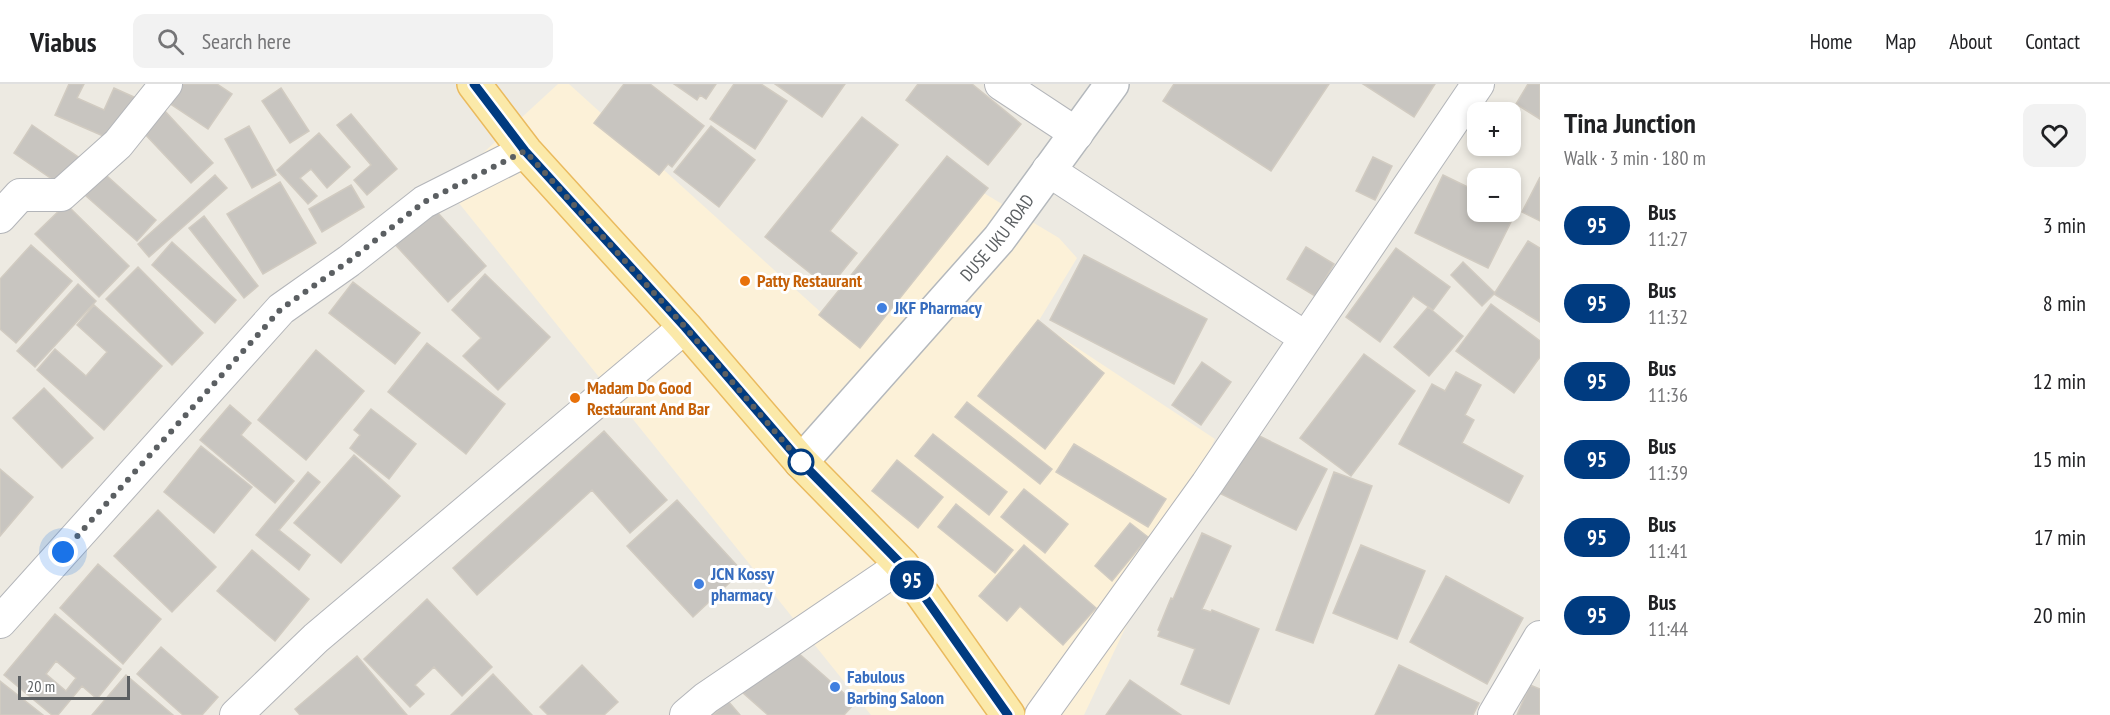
<!DOCTYPE html>
<meta charset="utf-8">
<style>
body{margin:0;font-family:"PT Sans Narrow",sans-serif;background:#f2f2f2;color:#202124;height:100vh;display:flex;flex-direction:column;font-size:22px;white-space:nowrap}
*{box-sizing:border-box;margin:0}
p{font-size:20px;color:#757577}
.icon{flex:none;width:33px;height:33px;fill:none;stroke:currentColor;stroke-width:2;stroke-linecap:round;stroke-linejoin:round}
.map{position:relative;flex:1;overflow:hidden}
.sheet{display:flex;flex-direction:column;background:#fff;width:570px}
.sheet>*{flex:none}
.badge{padding:0 12px;border-radius:20px;font-size:21px;line-height:39px}
.tools{position:absolute;left:1467px;top:18px;display:grid;gap:12px}
.tools a{display:grid;place-items:center;width:54px;height:54px;border-radius:12px;background:#fff;box-shadow:0 3px 9px #0003;font-size:30px}
.scale{position:absolute;left:18px;bottom:15px;width:112px;box-sizing:border-box;padding-left:6px;border:3px solid #5b5f62;border-top:0;font-size:16px;line-height:21px;white-space:nowrap;color:#5b5f62;-webkit-text-stroke:4px #fff;paint-order:stroke}
.you{position:absolute;width:30px;height:30px;margin:-15px;border:4px solid #fff;border-radius:50%;background:#1a73e8;box-shadow:0 0 0 9px #1a73e833}
.map>.badge{position:absolute;translate:-50% -50%;box-shadow:0 0 0 3px #fff}
.round{display:grid;place-items:center;flex:none;width:63px;height:63px;border-radius:12px;background:#f2f2f2}
.head{display:flex;align-items:center;justify-content:space-between;height:102px;padding:0 24px}
h1{font-size:28px;font-weight:800;line-height:45px}
ul{padding:0;list-style:none}
li{display:flex;align-items:center;gap:18px;height:78px;padding:0 24px}
li div{flex:1}
li b{display:block;font-size:22px}
li em{font-style:normal}
li .badge{min-width:66px;font-weight:700;text-align:center}
header{display:flex;align-items:center;gap:36px;box-sizing:border-box;height:84px;padding:0 30px;background:#fff;border-bottom:2px solid #e0e0e0}
header strong{font-size:28px}
nav{display:flex;gap:33px;margin-inline-start:auto;font-size:21px}
.search{width:420px;height:54px;background:#f2f2f2;display:flex;align-items:center;gap:15px;box-sizing:border-box;padding:0 21px;border-radius:12px;color:#757577;font-size:22px}
main{display:flex;flex:1;min-height:0}
.map>svg:first-child{display:block}
.commercial{fill:#fcf1d8}
.building{fill:#c8c5c0;stroke:#d1cbc1;stroke-width:1.5;fill-rule:evenodd}
.lines{fill:none;stroke-linecap:round;stroke-linejoin:round}
.street-casing{stroke:#b3b5b9;stroke-width:34}
.secondary-casing{stroke:#b4b8bc;stroke-width:36}
.primary-casing{stroke:#eaba5e;stroke-width:36}
.street{stroke:#fff;stroke-width:32}
.secondary{stroke:#fff;stroke-width:33}
.primary{stroke:#fbe9a9;stroke-width:33}
.line-casing{stroke:#fff;stroke-width:14}
.line{stroke:#003b80;stroke-width:9}
.walk{stroke:#5b5f62;stroke-width:6;stroke-dasharray:0 10.8}
.food-dot{fill:#e8710a;stroke:#fff;stroke-width:2}
.shop-dot{fill:#3f7fe0;stroke:#fff;stroke-width:2}
.stop-dot{fill:#fff;stroke:#003b80;stroke-width:3}
.labels{text-anchor:middle;stroke-width:6;stroke-linejoin:round;paint-order:stroke}
.street-label{font-size:18px;fill:#5b5f62;stroke:#fff}
.food-label{font-size:18px;font-weight:bold;fill:#c56008;stroke:#fff;text-anchor:start}
.shop-label{font-size:18px;font-weight:bold;fill:#366cbe;stroke:#fff;text-anchor:start}
</style>
<header>
<strong>Viabus</strong>
<div class="search"><svg class="icon" aria-label="search" viewBox="0 0 24 24"><circle cx="10" cy="10" r="6"/><path d="M15 15l6 6"/></svg>Search here</div>
<nav><a>Home</a><a>Map</a><a>About</a><a>Contact</a></nav>
</header>
<main>
<div class="map">
<svg width="1540" height="631" viewBox="0 0 1540 631">
<rect width="100%" height="100%" fill="#edeae2"/>
<path class="commercial" d="M558,0H569L857,261L982,108L1059,154L1077,174L1038,238L1215,355L1084,631H871L446,103Z"/>
<path class="building" d="M69,0H84L77,14L104,26L114,4L136,14L117,58L55,31Z
M183,0H217L232,10L208,45L169,19Z
M624,0H650L704,42L672,83L668,80L659,91L594,39Z
M674,0H716L706,15L700,11L697,16Z
M734,0H761L787,17L755,65L710,35Z
M775,0H845L822,33Z
M918,0H972L1021,40L988,81L906,16Z
M1174,0H1329L1271,87L1163,17Z
M1363,0H1435L1414,33Z
M1528,0H1540V35L1516,20Z
M281,4L309,47L290,59L262,17Z
M164,26L213,79L191,99L142,47Z
M351,30L397,85L367,111L354,96L371,81L337,41Z
M862,33L898,61L830,147L857,169L829,204L765,153Z
M32,41L84,77L65,104L14,69Z
M249,42L276,91L252,104L225,55Z
M711,42L755,76L719,123L674,88Z
M319,49L350,83L327,104L311,85L300,94L317,112L308,120L277,86Z
M947,72L988,104L860,264L819,231Z
M1373,73L1392,82L1375,116L1356,107Z
M97,83L156,136L137,157L77,104Z
M215,91L227,104L149,173L138,160Z
M1443,91L1478,108V128H1510V123L1517,126L1488,184L1415,149Z
M1540,93V137L1522,128Z
M280,98L316,159L263,190L227,130Z
M351,101L364,123L322,148L309,125Z
M429,119L486,182L448,218L390,155Z
M66,120L129,182L99,213L35,150Z
M204,132L258,202L244,214L189,144Z
M1528,157L1540,164V238L1494,210Z
M172,158L236,216L215,239L152,181Z
M31,161L72,197L16,259L0,245V195Z
M1306,163L1334,180L1315,212L1287,195Z
M1396,164L1450,203L1433,226L1413,212L1380,258L1346,233Z
M1084,171L1207,235L1174,300L1050,236Z
M1463,178L1495,209L1482,222L1451,191Z
M138,183L203,249L172,281L106,215Z
M485,190L550,253L498,306L463,272L481,254L452,226Z
M353,198L420,249L395,280L329,229Z
M78,200L96,217L35,283L17,267Z
M1491,220L1540,257V273L1514,309L1456,267Z
M94,221L162,282L104,346L37,286L55,265L86,292L107,268L77,241Z
M1428,223L1463,252L1429,292L1394,263Z
M1038,236L1104,289L1045,365L978,312Z
M427,259L505,320L466,370L388,308Z
M316,266L364,307L306,376L258,336Z
M1364,270L1415,307L1351,392L1300,354Z
M1202,278L1231,298L1201,341L1172,321Z
M1456,288L1481,301L1465,331L1474,336L1462,359L1523,392L1509,419L1399,360L1432,300L1445,307Z
M44,304L93,354L62,384L13,334Z
M967,318L1052,385L1040,400L955,333Z
M230,321L251,339L241,351L294,397L275,419L200,356Z
M371,325L416,360L389,395L350,364L360,351L354,346Z
M1247,346L1327,385L1296,446L1217,408Z
M604,347L667,416L630,449L592,406L477,511L453,484Z
M933,350L1007,408L989,431L915,372Z
M1074,360L1166,415L1148,443L1056,388Z
M201,362L252,403L214,449L164,408Z
M354,371L400,412L341,479L294,439Z
M897,376L943,413L918,444L872,407Z
M0,385L33,413L0,452Z
M308,388L320,398L279,446L310,471L299,486L256,451Z
M1334,388L1372,402L1313,559L1276,546Z
M1024,405L1068,440L1045,469L1001,433Z
M677,416L742,487L693,533L627,462Z
M956,420L1013,466L995,489L938,443Z
M158,426L216,483L172,528L114,472Z
M1130,439L1148,453L1112,497L1095,482Z
M1202,449L1231,462L1202,525L1211,528L1212,526L1259,545L1229,620L1181,600L1195,565L1158,552L1160,547L1158,546L1171,514L1173,515Z
M1024,461L1096,524L1063,561L1020,522L1007,537L979,512Z
M1361,461L1425,487L1397,555L1333,529Z
M252,466L309,515L275,557L217,507Z
M98,480L161,535L123,580L60,524Z
M1446,492L1523,534L1487,600L1410,558Z
M427,515L492,583L462,612L434,583L415,601L424,610L410,623L364,575Z
M55,530L121,585L97,615L82,602L58,631H52L4,591ZM56,577L76,594L66,607L46,590Z
M787,559L855,619L844,631H768L743,609Z
M161,563L218,613L202,631H183L137,590Z
M357,572L407,631H300L295,625Z
M582,581L618,618L604,631H548L540,623Z
M1399,581L1479,619L1473,631H1375Z
M493,590L532,631H451Z
M126,591L173,631H92Z
M1130,596L1181,631H1106Z
M0,597L43,631H0Z
M1530,601L1540,605V631H1517Z
M728,617L740,631H713Z"/>
<g class="lines">
<defs>
<path id="street" d="M1001,0L1077,50
M1048,86L1306,254
M0,133L20,111H61L118,60L166,0
M0,538L281,225L349,177L424,118L525,67
M236,631L316,554L685,243
M686,631L706,614L902,481
M1041,631L1207,400L1478,0
M1494,631L1540,553"/>
<g id="secondary">
<path id="s1" d="M801,378L999,155L1112,0"/>
</g>
<path id="primary" d="M474,0L525,67L685,243L801,378L902,481L1008,631"/>
</defs>
<use href="#street" class="street-casing"/>
<use href="#secondary" class="secondary-casing"/>
<use href="#primary" class="primary-casing"/>
<use href="#street" class="street"/>
<use href="#secondary" class="secondary"/>
<use href="#primary" class="primary"/>
</g>
<g class="lines">
<defs>
<path id="line" d="M474,0L525,67L685,243L801,378L902,481L1008,631"/>
</defs>
<use href="#line" class="line-casing"/>
<use href="#line" class="line"/>
<path class="walk" d="M63,468L281,225L349,177L424,118L525,67L685,243L801,378"/>
</g>
<g class="food-dot">
<circle cx="745" cy="197" r="6"/>
<circle cx="575" cy="314" r="6"/>
</g>
<g class="shop-dot">
<circle cx="882" cy="224" r="6"/>
<circle cx="699" cy="500" r="6"/>
<circle cx="835" cy="603" r="6"/>
</g>
<circle class="stop-dot" cx="801" cy="378" r="12"/>
<g class="labels">
<g class="street-label">
<text dy="6" stroke="none"><textPath href="#s1" startOffset="298">DUSE UKU ROAD</textPath></text>
</g>
<g class="food-label">
<text x="757" y="203">Patty Restaurant</text>
<text x="587" y="310">Madam Do Good<tspan x="587" dy="21">Restaurant And Bar</tspan></text>
</g>
<g class="shop-label">
<text x="894" y="230">JKF Pharmacy</text>
<text x="711" y="496">JCN Kossy<tspan x="711" dy="21">pharmacy</tspan></text>
<text x="847" y="599">Fabulous<tspan x="847" dy="21">Barbing Saloon</tspan></text>
</g>
</g>
</svg>
<div class="tools">
<a>+</a>
<a>−</a>
</div>
<div class="scale">20 m</div>
<div class="you" style="left:63px;top:468px"></div>
<b class="badge" style="left:912px;top:496px;background:#003b80;color:#fff">95</b>
</div>
<section class="sheet">
<div class="head"><div><h1>Tina Junction</h1><p>Walk · 3 min · 180 m</p></div><a class="round"><svg class="icon" aria-label="heart" viewBox="0 0 24 24"><path d="M12 20l-8-8c-3-5 5-10 8-4 3-6 11-1 8 4z"/></svg></a></div>
<ul>
<li><span class="badge" style="background:#003b80;color:#fff">95</span><div><b>Bus</b><p>11:27</p></div><em>3 min</em></li>
<li><span class="badge" style="background:#003b80;color:#fff">95</span><div><b>Bus</b><p>11:32</p></div><em>8 min</em></li>
<li><span class="badge" style="background:#003b80;color:#fff">95</span><div><b>Bus</b><p>11:36</p></div><em>12 min</em></li>
<li><span class="badge" style="background:#003b80;color:#fff">95</span><div><b>Bus</b><p>11:39</p></div><em>15 min</em></li>
<li><span class="badge" style="background:#003b80;color:#fff">95</span><div><b>Bus</b><p>11:41</p></div><em>17 min</em></li>
<li><span class="badge" style="background:#003b80;color:#fff">95</span><div><b>Bus</b><p>11:44</p></div><em>20 min</em></li>
</ul>
</section>
</main>
